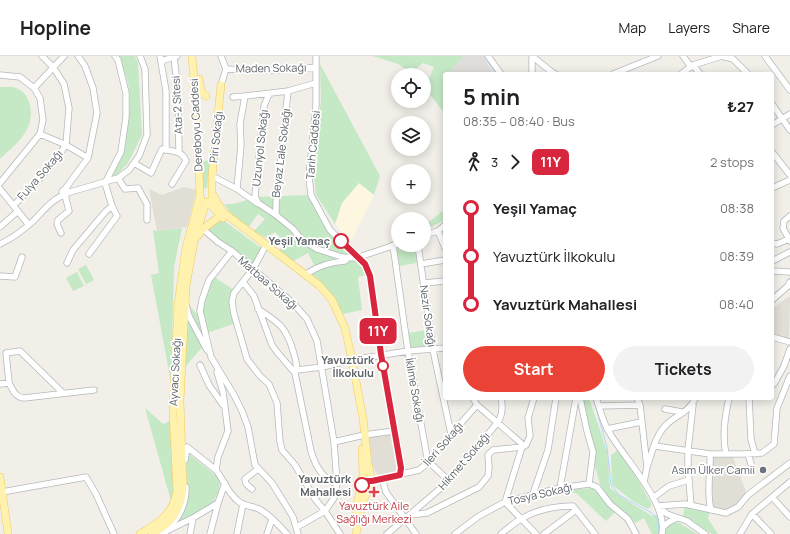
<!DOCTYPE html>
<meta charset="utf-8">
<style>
body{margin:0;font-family:Manrope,sans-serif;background:#f2f2f2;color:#202124;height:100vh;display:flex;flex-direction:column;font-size:15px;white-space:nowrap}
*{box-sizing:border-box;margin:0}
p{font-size:13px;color:#757577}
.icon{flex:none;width:22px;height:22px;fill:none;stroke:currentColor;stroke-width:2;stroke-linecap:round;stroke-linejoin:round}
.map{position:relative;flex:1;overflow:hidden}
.drawer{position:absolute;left:443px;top:16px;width:331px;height:328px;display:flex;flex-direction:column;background:#fff;border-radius:4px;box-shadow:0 2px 10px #0003}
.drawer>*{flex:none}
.badge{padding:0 8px;border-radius:6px;font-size:14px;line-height:26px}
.fabs{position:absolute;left:391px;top:12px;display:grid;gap:8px}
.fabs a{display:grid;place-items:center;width:40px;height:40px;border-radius:50%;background:#fff;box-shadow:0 2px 10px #0003;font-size:20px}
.map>.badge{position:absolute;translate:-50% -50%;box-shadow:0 0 0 2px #fff}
.legs{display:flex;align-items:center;gap:6px;height:44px;padding:0 20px;font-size:13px}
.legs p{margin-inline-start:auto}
.overview{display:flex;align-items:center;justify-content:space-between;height:68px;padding:0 20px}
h1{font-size:22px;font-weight:700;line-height:30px}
.button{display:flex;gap:8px;margin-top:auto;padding:8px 20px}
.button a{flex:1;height:46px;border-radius:24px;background:#ea4335;color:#fff;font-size:16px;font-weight:700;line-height:46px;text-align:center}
.button a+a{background:#f2f2f2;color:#202124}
ul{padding:0 20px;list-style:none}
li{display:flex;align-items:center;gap:14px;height:48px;font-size:15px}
li i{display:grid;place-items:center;width:6px;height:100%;margin:0 5px;background:currentColor}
li i::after{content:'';width:10px;height:10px;margin:-5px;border:3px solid;border-radius:50%;background:#fff}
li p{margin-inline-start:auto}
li:first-child i{background:linear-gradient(#0000 50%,currentColor 0)}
li:last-child i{background:linear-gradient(currentColor 50%,#0000 0)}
header{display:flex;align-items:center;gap:24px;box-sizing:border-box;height:56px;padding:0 20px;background:#fff;border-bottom:1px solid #e0e0e0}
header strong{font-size:19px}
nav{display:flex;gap:22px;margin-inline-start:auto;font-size:14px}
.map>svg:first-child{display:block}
.commercial{fill:#fef7e0}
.industrial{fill:#e0deda}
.education{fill:#e1ded6}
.green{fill:#c5e8c5}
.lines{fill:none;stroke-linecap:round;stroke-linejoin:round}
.stream{stroke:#aadaff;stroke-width:1}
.minor-casing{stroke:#b5b8bc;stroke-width:7}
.major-casing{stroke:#f2c960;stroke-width:8}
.minor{stroke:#fff;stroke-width:5.5}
.major{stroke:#fff2af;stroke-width:7}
.line-1-casing{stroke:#fff;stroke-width:9}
.line-1{stroke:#d7263d;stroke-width:6}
.stop-1-dot{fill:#fff;stroke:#d7263d;stroke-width:2}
.worship-dot{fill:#6b7280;stroke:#fff;stroke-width:1.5}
.health-dot{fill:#e0444e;stroke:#fff;stroke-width:1.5}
.labels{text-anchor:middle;stroke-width:3.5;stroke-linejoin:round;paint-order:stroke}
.street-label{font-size:11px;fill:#5f6368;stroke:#fff}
.stop-label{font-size:11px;font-weight:bold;fill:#5f6368;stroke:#fff;text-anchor:end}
.worship-label{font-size:11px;fill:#5b616d;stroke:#fff;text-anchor:end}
.health-label{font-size:11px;fill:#be3a42;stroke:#fff}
</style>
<header>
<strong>Hopline</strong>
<nav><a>Map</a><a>Layers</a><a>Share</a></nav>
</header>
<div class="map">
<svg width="790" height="478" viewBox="0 0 790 478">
<rect width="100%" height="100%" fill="#f1efe8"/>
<path class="commercial" d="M359,127L374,139L351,185L335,168L342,147Z"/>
<path class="industrial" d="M464,0H483L494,18H447Z"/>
<path class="education" d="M184,131L197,134L187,171L157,175L149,133L162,139Z
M788,241H790L789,282L772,278V253Z
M390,378L392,379L397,410L395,417L378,420L371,407L368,381Z
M713,401H733L746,436L740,446L726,454H719L713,451L710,442Z"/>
<path class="green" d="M118,0H135L138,7L142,79L128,107L115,121L112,120C120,92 133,62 129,32C127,21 122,10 118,0Z
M373,0H464L447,18H445V58L425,32L434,11L423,7L411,17L398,8Z
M320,8L380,120L374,139L359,127L342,147L335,168L316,139L313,112L321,44Z
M0,31C4,31 9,31 13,31C32,35 35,61 26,75C20,86 8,95 0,103Z
M211,104L207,132H202V105Z
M307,139L325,172L342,191L360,205L368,218L358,221L362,254L343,258L324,230L309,216L315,211L308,197L293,205L279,194L287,188L275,176L266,182L254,175L265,163L258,158L248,172L230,156L224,148H233L258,141Z
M445,153V164L424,174V170Z
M223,164L264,194L251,213L232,199L214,221L234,234L229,246L233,268L207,277V286L183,313L186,246L197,258L207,223L229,195L203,176L216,165Z
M182,172L174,211L171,326L151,219L159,217L153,174L157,175Z
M406,189H415L417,207L399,210L396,193Z
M86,209L94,224L86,228L78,213Z
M77,216L84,230L73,235L66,222Z
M427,274L430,290L411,292L408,277Z
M582,342H589L607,395L610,432L623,442L652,460L657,459L660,478H652L644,462L635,467L631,462L611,446L600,428L595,411V394Z
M145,352L163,368L171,365L174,432L171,445Z
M618,394L630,410L652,449L648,453L633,445L612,429L611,399Z
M188,397L220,423L219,434L213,447L179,467H176L187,437L186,401Z
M593,432L615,456L606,465L576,437H566L565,434Z
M685,450L709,456L708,463L718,478H712L683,460Z
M673,466L679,467L697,478H664L666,471Z"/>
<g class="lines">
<path class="stream" d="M484,0L496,18
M594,345L607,391L611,429L619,439L652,457L658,464L659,478"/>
<defs>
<path id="minor" d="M177,0L174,1L178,36L179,96
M221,0L226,13L221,29
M316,0V49L309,121L311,139L330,174L365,208L370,220L381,298L401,412V419
M488,0L501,18
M532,0L553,17L556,18
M532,0V18
M683,0L691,11
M721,0L733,3L748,18
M765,0L790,34
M161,5L174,1L173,0
M693,9L700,18
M226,13C256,15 286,15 316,11
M613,18L658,0
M681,18L693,9L722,0
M0,19L20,21L34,32L40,42L43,64L40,78L0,127
M34,32L64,0
M269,38L264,50L255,140L258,147L276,159L293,173L302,184L317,193L342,201L356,202L398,188
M233,41L245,40
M772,48L790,74
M772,69L790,58
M40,78L66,89L88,102
M166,94C174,95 183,96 186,105L172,128
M772,96L790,119
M134,107L151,117L161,95L162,93L166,94V35L160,0
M212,120L237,133L257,147
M118,122L125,133L138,132L147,148V164
M772,132L790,124
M0,133L29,169
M65,133L88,102L97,57L93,32L85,10L78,0
M237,133L241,89L240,68L245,40L288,35L316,27
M67,137L118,122L129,114L139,100L147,79L145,13L140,0
M14,149L36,127L53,107L66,89L69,52L64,28L53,11L42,0
M276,159V147L288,35
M790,160L784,165L783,172L790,185
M0,171L18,155
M203,173L218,186L232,195L293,247L307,263L317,285L334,386L337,428L334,442L325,455L297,471
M438,175L445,192
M61,177L57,168L58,164L69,155L65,139
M424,179L438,175L445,169
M772,187L777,188L789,183
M0,188C11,183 22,175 31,167C42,157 52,142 67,138L68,135L66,133L63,134L62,136L64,138
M393,189L408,295L427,401L429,406L449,425
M418,189L433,294L451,378
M265,191L253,213L234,237L232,246L234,258L247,303L260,320L269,328L277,347L280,386L282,394L295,409L315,443L325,455L340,478
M232,195L209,224L202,244L200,255L211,301L234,339L242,355L248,371L255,409L272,427L293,461L298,478
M89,198L117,160L112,150L105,127L121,96L126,61V37L118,4L115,0
M772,205L790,196
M67,207L73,194L106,155L112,150
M421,208L445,204
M772,215L790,216
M306,218C318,210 331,206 345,205L347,203
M0,220L15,221L22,201
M243,226L254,240L272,289L277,296L295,317
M424,227L445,225
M772,244L788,230L790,226
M186,249L189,260L207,294
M258,253C280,267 287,272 294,298C296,304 298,311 295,317L311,395C315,409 322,423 337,428
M772,281L790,286
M352,304L408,295L445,292
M200,309L209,329L223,349
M297,314L322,311L348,305
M217,316L223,336L228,375L218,401L216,414C224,425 228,437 238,445C244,450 252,450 259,453C269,458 279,469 287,478
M9,327L6,297L20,295L63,337
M0,328L9,327C13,334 15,341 24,342L94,334
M772,328H774L784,310L790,293
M473,342L477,349L521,387L522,391L505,446L536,478
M580,342L587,375L593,396L589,428
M596,342C600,352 602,364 608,374C623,402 668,446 662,478
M637,342L640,349L647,411L644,426
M749,342L751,383L755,398
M599,350L640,349
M665,353L682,356
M607,373L641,366
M334,386L364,379L394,375
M655,390L710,398H743L762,397L774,388L777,352L790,320
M710,398C711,416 706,436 711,454
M726,398C722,379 725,361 729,342
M748,398L752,411
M185,404L187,391L216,414
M647,411C652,397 655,380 666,369C676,359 691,355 695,342
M382,422L386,436L416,478
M363,425H372L419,414L429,406L454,375L477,349
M560,432L576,342
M252,433C248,430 245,428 245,423L258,413
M2,436L86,421L96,438L114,478
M533,438L548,394L556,342
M653,442L669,430L689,424
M773,442L790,461
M691,449L688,411V394L693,349
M658,450L685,448L726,457L738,451L748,439L790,407
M658,450L667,458L687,465L705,478
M752,458L771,478
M410,459L427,457L479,431L488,420L489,411L488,399L493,394L522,391L526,389L530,380L528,362L534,342
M663,471L669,466L677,462
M160,478L193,462L218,447L225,427
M165,478C166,472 173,467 177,462C183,453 186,442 186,431
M190,478L193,462
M210,478L218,447
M237,478L243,448
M267,478L272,463
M387,478L449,425L498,366C503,358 503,351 501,342
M455,478L479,460L505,446L560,432L589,428L597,431L610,448L628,463L636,478
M501,478C507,473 514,467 521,463C536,454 555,450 573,450L595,478
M544,478L576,454
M740,478L752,458L790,426"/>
<path id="major" d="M192,0L196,48L200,140L201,143
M199,23L201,35L206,40
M213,139L223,156L319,229L332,244L345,272L352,304L363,362L368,407L372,426L363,445L356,478
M212,143V120L221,29
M208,146L223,162
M197,181L203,173L220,160
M0,421L8,478
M356,455L363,418L362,393
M140,478C159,467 173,458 177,435L173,356L178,248L186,192L200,140
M152,478C171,468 180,455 183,434L180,345L186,230L194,185L206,146"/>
</defs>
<use href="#minor" class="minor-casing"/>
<use href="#major" class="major-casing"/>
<use href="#minor" class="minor"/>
<use href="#major" class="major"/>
</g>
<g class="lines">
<defs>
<path id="line-1" d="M341,185L365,208L370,220L381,298L401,412L400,419L372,425H363L362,429"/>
</defs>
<use href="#line-1" class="line-1-casing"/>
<use href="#line-1" class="line-1"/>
</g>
<g class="stop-1-dot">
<circle cx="341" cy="185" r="7"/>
<circle cx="383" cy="310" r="5"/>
<circle cx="362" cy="429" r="7"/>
</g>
<circle class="worship-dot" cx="763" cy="414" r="4"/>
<path class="health-dot" d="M372 430h4v4h4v4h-4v4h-4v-4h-4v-4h4z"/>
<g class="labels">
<g class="street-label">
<text transform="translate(271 12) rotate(-1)" y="4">Maden Sokağı</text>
<text transform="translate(177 49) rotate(-93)" y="4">Ata-2 Sitesi</text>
<text transform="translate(196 69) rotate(-93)" y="4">Dereboyu Caddesi</text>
<text transform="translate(216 81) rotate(-84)" y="4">Piri Sokağı</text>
<text transform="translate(313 89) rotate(-85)" y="4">Tarih Caddesi</text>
<text transform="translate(260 92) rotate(-84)" y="4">Uzunyol Sokağı</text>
<text transform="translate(281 97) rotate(-83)" y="4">Beyaz Lale Sokağı</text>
<text transform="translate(40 119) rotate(-49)" y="4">Fulya Sokağı</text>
<text transform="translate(268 227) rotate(41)" y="4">Matbaa Sokağı</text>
<text transform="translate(428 260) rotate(82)" y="4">Nezir Sokağı</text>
<text transform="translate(175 316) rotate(-87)" y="4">Ayvacı Sokağı</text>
<text transform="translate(415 334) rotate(80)" y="4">İklime Sokağı</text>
<text transform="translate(443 388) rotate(-49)" y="4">İleri Sokağı</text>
<text transform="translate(464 405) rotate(-49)" y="4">Hikmet Sokağı</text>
<text transform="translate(540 438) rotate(-13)" y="4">Tosya Sokağı</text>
</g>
<g class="stop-label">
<text x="330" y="189">Yeşil Yamaç</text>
<text x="374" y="308">Yavuztürk<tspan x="374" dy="13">İlkokulu</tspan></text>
<text x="351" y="427">Yavuztürk<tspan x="351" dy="13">Mahallesi</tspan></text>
</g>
<g class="worship-label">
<text x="755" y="418">Asım Ülker Camii</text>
</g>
<g class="health-label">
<text x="374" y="454">Yavuztürk Aile<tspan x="374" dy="13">Sağlığı Merkezi</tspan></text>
</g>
</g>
</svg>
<div class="fabs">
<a><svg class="icon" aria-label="locate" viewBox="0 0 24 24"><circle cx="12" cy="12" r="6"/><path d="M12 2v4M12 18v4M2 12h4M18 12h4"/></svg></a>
<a><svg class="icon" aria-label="layers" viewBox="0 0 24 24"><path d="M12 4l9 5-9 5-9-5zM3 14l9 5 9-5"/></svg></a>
<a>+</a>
<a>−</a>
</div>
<b class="badge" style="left:378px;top:275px;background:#d7263d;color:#fff">11Y</b>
<section class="drawer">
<div class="overview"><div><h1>5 min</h1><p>08:35 – 08:40 · Bus</p></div><b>₺27</b></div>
<div class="legs"><svg class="icon" aria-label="walk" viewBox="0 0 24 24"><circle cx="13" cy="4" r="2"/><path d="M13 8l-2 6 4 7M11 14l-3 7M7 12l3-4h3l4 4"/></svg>3<svg class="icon" aria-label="forward" viewBox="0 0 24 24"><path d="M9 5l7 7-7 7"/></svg><b class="badge" style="background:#d7263d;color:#fff">11Y</b><p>2 stops</p></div>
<ul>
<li><i style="color:#d7263d"></i><b>Yeşil Yamaç</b><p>08:38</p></li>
<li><i style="color:#d7263d"></i><span>Yavuztürk İlkokulu</span><p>08:39</p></li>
<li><i style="color:#d7263d"></i><b>Yavuztürk Mahallesi</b><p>08:40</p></li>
</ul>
<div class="button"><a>Start</a><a>Tickets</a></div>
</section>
</div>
